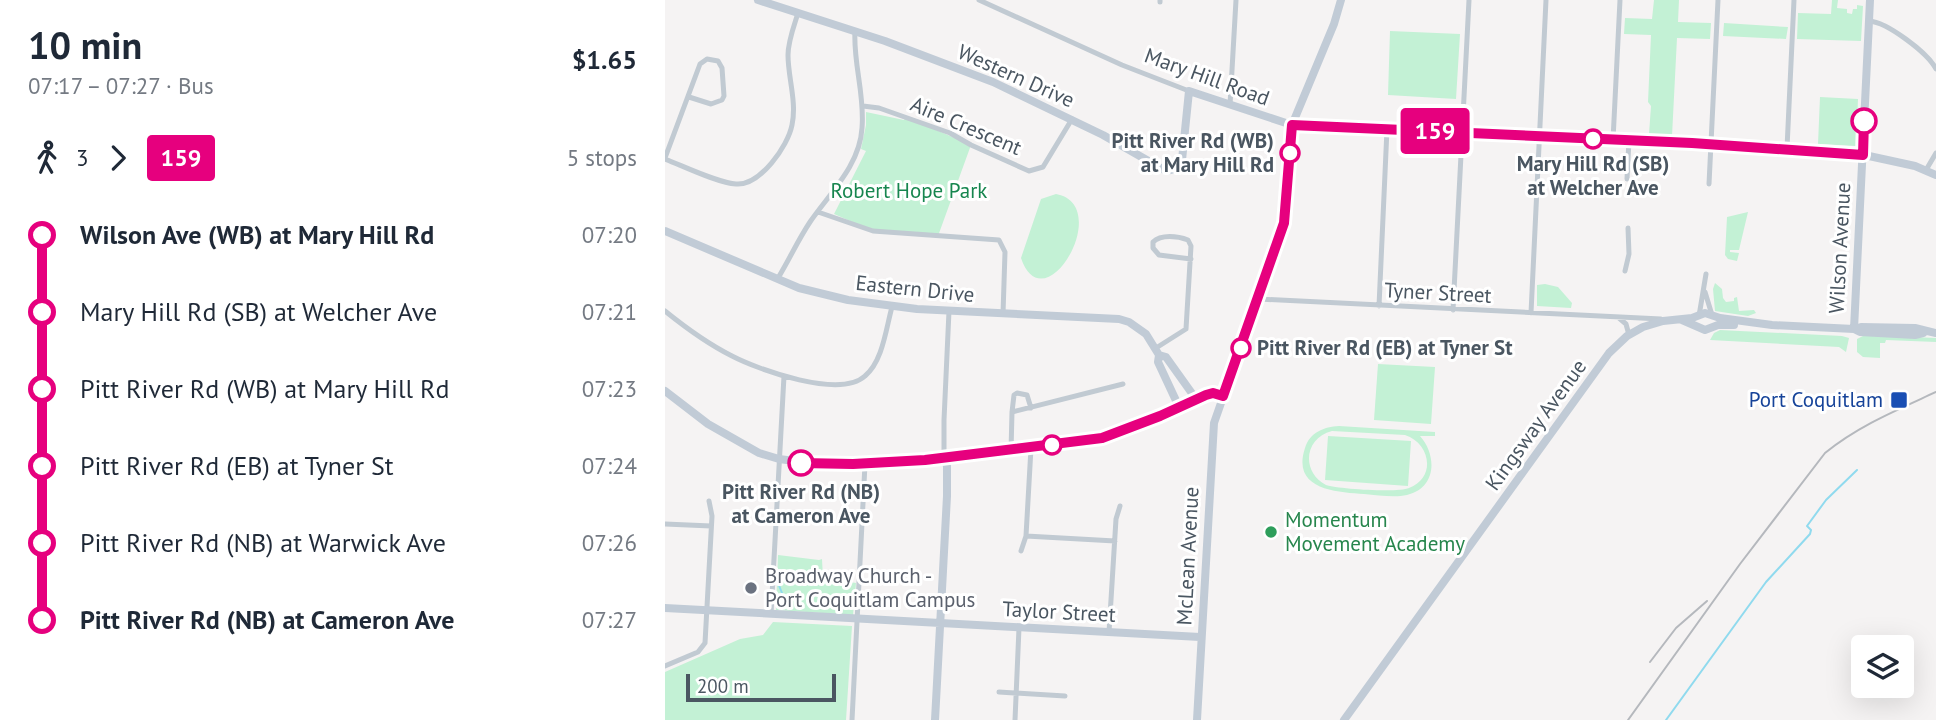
<!DOCTYPE html>
<meta charset="utf-8">
<style>
body{margin:0;font-family:"PT Sans",sans-serif;background:#f2f2f3;color:#1f2937;height:100vh;display:flex;flex-direction:column;font-size:26px;white-space:nowrap}
*{box-sizing:border-box;margin:0}
p{font-size:23px;color:#747a83}
.icon{flex:none;width:38px;height:38px;fill:none;stroke:currentColor;stroke-width:2;stroke-linecap:round;stroke-linejoin:round}
.map{position:relative;flex:1;overflow:hidden}
.side{display:flex;flex-direction:column;background:#fff;width:665px}
.side>*{flex:none}
.badge{padding:0 14px;border-radius:5px;font-size:24px;line-height:46px}
.buttons{position:absolute;left:1186px;top:635px;display:grid;gap:14px}
.buttons a{display:grid;place-items:center;width:63px;height:63px;border-radius:7px;background:#fff;box-shadow:0 7px 28px #0002;font-size:35px}
.scale{position:absolute;left:21px;bottom:18px;width:150px;box-sizing:border-box;padding-left:7px;border:4px solid #4a5661;border-top:0;font-size:19px;line-height:24px;white-space:nowrap;color:#4a5661;-webkit-text-stroke:5px #fff;paint-order:stroke}
.map>.badge{position:absolute;translate:-50% -50%;box-shadow:0 0 0 4px #fff}
.legs{display:flex;align-items:center;gap:10px;height:77px;padding:0 28px;font-size:23px}
.legs p{margin-inline-start:auto}
.summary{display:flex;align-items:center;justify-content:space-between;height:119px;padding:0 28px}
h1{font-size:38px;font-weight:700;line-height:52px}
ul{padding:0 28px;list-style:none}
li{display:flex;align-items:center;gap:24px;height:77px;font-size:26px}
li i{display:grid;place-items:center;width:10px;height:100%;margin:0 9px;background:currentColor}
li i::after{content:'';width:18px;height:18px;margin:-9px;border:5px solid;border-radius:50%;background:#fff}
li p{margin-inline-start:auto}
li:first-child i{background:linear-gradient(#0000 50%,currentColor 0)}
li:last-child i{background:linear-gradient(currentColor 50%,#0000 0)}
main{display:flex;flex:1;min-height:0}
.map>svg:first-child{display:block}
.green{fill:#c3f1d5;fill-rule:evenodd}
.lines{fill:none;stroke-linecap:round;stroke-linejoin:round}
.stream{stroke:#90daee;stroke-width:2}
.street{stroke:#c1cad2;stroke-width:5}
.secondary{stroke:#c1cbd6;stroke-width:8}
.rail{stroke:#b5b8bd;stroke-width:2}
.line-1-casing{stroke:#fff;stroke-width:16}
.line-1{stroke:#e6007e;stroke-width:10}
.stop-1-dot{fill:#fff;stroke:#e6007e;stroke-width:3.5}
.transit-dot{fill:#1a4fb4;stroke:#fff;stroke-width:2.5}
.leisure-dot{fill:#2e9e5b;stroke:#fff;stroke-width:2.5}
.worship-dot{fill:#6b7280;stroke:#fff;stroke-width:2.5}
.labels{text-anchor:middle;stroke-width:6;stroke-linejoin:round;paint-order:stroke}
.street-label{font-size:21px;fill:#4a5661;stroke:#fff}
.stop-label{font-size:21px;font-weight:bold;fill:#4a5661;stroke:#fff}
.park-label{font-size:21px;fill:#17864f;stroke:#fff}
.transit-label{font-size:21px;fill:#164399;stroke:#fff;text-anchor:end}
.leisure-label{font-size:21px;fill:#27864d;stroke:#fff;text-anchor:start}
.worship-label{font-size:21px;fill:#5b616d;stroke:#fff;text-anchor:start}
</style>
<main>
<section class="side">
<div class="summary"><div><h1>10 min</h1><p>07:17 – 07:27 · Bus</p></div><b>$1.65</b></div>
<div class="legs"><svg class="icon" aria-label="walk" viewBox="0 0 24 24"><circle cx="13" cy="4" r="2"/><path d="M13 8l-2 6 4 7M11 14l-3 7M7 12l3-4h3l4 4"/></svg>3<svg class="icon" aria-label="forward" viewBox="0 0 24 24"><path d="M9 5l7 7-7 7"/></svg><b class="badge" style="background:#e6007e;color:#fff">159</b><p>5 stops</p></div>
<ul>
<li><i style="color:#e6007e"></i><b>Wilson Ave (WB) at Mary Hill Rd</b><p>07:20</p></li>
<li><i style="color:#e6007e"></i><span>Mary Hill Rd (SB) at Welcher Ave</span><p>07:21</p></li>
<li><i style="color:#e6007e"></i><span>Pitt River Rd (WB) at Mary Hill Rd</span><p>07:23</p></li>
<li><i style="color:#e6007e"></i><span>Pitt River Rd (EB) at Tyner St</span><p>07:24</p></li>
<li><i style="color:#e6007e"></i><span>Pitt River Rd (NB) at Warwick Ave</span><p>07:26</p></li>
<li><i style="color:#e6007e"></i><b>Pitt River Rd (NB) at Cameron Ave</b><p>07:27</p></li>
</ul>
</section>
<div class="map">
<svg width="1271" height="720" viewBox="0 0 1271 720">
<rect width="100%" height="100%" fill="#f5f3f3"/>
<path class="green" d="M989,0H1014L1013,22L1046,23L1045,39L1012,38L1007,136L984,134L986,106L983,102L986,35L959,34L960,18L987,19Z
M1167,0H1173L1172,8L1182,9V13L1187,14L1188,9H1192V5L1198,6L1196,41L1132,39L1133,13L1166,14Z
M1059,23L1123,27L1121,39L1058,36Z
M725,31L795,34L791,99L723,95Z
M1155,97L1193,99L1191,146L1153,144Z
M201,112L239,120L241,117L306,145L273,236L208,231L169,214L201,151L196,149L201,125Z
M391,194C450,205 379,326 356,258L376,199Z
M1083,212L1074,250H1065V252L1074,253L1072,261L1063,259L1060,255L1062,217Z
M1050,283L1057,289L1058,298L1061,302L1069,301V298L1072,297L1074,311L1089,310L1091,313L1083,316L1050,311L1048,289Z
M880,284L893,287L907,303L906,308L872,306V285Z
M1055,330L1177,336L1184,338L1181,352L1174,347L1045,340L1049,333Z
M1200,335L1271,338V342L1221,340L1220,343H1215V358L1198,357L1192,352V339Z
M713,364L770,367L766,424L709,420Z
M674,426L770,432V436H755C772,455 772,488 742,495C729,498 713,495 699,494C672,492 626,490 640,448C645,432 659,427 674,426ZM667,431L740,435C765,443 772,477 744,488C733,493 673,489 661,485C636,472 639,438 667,431Z
M663,436L746,441L743,486L660,480Z
M113,555L154,560L157,559L158,578L191,583L188,615L111,610Z
M108,622L187,626L181,720H0V672L75,639L98,635Z"/>
<g class="lines">
<path class="stream" d="M111,578L123,608
M1001,720L1101,582L1145,534L1146,530L1142,526L1161,500L1192,470"/>
<path class="street" d="M314,0L457,65L524,91
M495,2V0
M1204,21C1222,22 1263,53 1271,69
M565,105L571,0
M198,106L214,108L285,133L306,145L364,171L378,167L407,119
M948,140L955,0
M1122,148L1129,0
M0,158L35,64L42,59L53,61L57,68L59,96L57,100L46,104L24,97
M0,159C18,166 53,183 71,184C95,186 123,146 127,125C132,102 123,78 123,55C123,41 129,26 133,13
M1261,170L1271,153
M962,179L964,140
M1044,184L1053,0
M153,212L208,231L334,240L340,252L338,314
M960,271L964,254L963,228
M113,278C124,260 133,240 145,222C165,193 195,165 197,128C200,95 188,63 190,31
M1040,292L1047,315
M594,299L996,319
M714,306L722,129
M788,310L804,0
M0,311C21,328 43,344 67,356C94,370 175,399 200,376C218,361 221,328 227,307
M866,313L881,0
M1034,316L1041,274
M954,318L961,324L964,335
M491,348L521,329L526,246L523,240C513,236 496,234 488,242V248L494,255L526,259
M347,412L349,395L352,393L362,395L366,408
M346,451L347,412L458,384
M279,457V420L284,311
M0,524L46,526
M361,536L450,541
M356,551L361,536L366,448
M106,614L119,376
M444,632L451,519L455,506
M0,666L33,652L40,643L47,516L44,501
M334,692L400,696
M187,720L200,464
M350,720L354,628"/>
<path class="secondary" d="M93,0L220,41L328,82L438,135L501,171L513,168L517,160L524,91L627,125L1122,148L1204,156L1250,166L1271,175
M0,231L134,288L183,300L252,309L454,319L464,322L481,334L494,355L493,362L514,407
M1017,320L1040,330L1053,325H1069
M1189,329L1205,0
M1189,329L1195,332L1250,335L1258,333
M494,355L501,357L531,399
M0,391L43,424L94,453L114,459L161,465L260,460L437,438L495,416L541,395L548,393L558,396
M0,608L535,637
M270,720L282,496V466L279,457
M532,720L549,423L619,223L627,125L669,24L676,0
M679,720L944,353L962,336L978,327L998,321L1027,318L1040,313L1055,318L1107,325L1189,329L1196,327L1250,328L1271,333"/>
<path class="rail" d="M985,662L1011,628L1042,601
M963,720L1075,564L1160,453C1193,426 1232,410 1271,392"/>
</g>
<g class="lines">
<defs>
<path id="line-1" d="M136,463L188,464L260,460L437,438L495,416L541,395L548,393L558,396L619,223L627,125L1027,143L1198,155L1199,121"/>
</defs>
<use href="#line-1" class="line-1-casing"/>
<use href="#line-1" class="line-1"/>
</g>
<g class="stop-1-dot">
<circle cx="1199" cy="121" r="12"/>
<circle cx="928" cy="139" r="9"/>
<circle cx="625" cy="153" r="9"/>
<circle cx="576" cy="348" r="9"/>
<circle cx="387" cy="445" r="9"/>
<circle cx="136" cy="463" r="12"/>
</g>
<rect class="transit-dot" x="1225" y="391" width="18" height="18" rx="3.5"/>
<circle class="leisure-dot" cx="606" cy="532" r="7"/>
<circle class="worship-dot" cx="86" cy="588" r="7"/>
<g class="labels">
<g class="street-label">
<text transform="translate(351 76) rotate(24)" y="7">Western Drive</text>
<text transform="translate(542 77) rotate(20)" y="7">Mary Hill Road</text>
<text transform="translate(301 126) rotate(23)" y="7">Aire Crescent</text>
<text transform="translate(1175 248) rotate(-87)" y="7">Wilson Avenue</text>
<text transform="translate(250 289) rotate(6)" y="7">Eastern Drive</text>
<text transform="translate(773 293) rotate(3)" y="7">Tyner Street</text>
<text transform="translate(871 425) rotate(-54)" y="7">Kingsway Avenue</text>
<text transform="translate(523 556) rotate(-87)" y="7">McLean Avenue</text>
<text transform="translate(394 612) rotate(3)" y="7">Taylor Street</text>
</g>
<g class="stop-label">
<text x="609" y="148" text-anchor="end">Pitt River Rd (WB)<tspan x="609" dy="24">at Mary Hill Rd</tspan></text>
<text x="928" y="171">Mary Hill Rd (SB)<tspan x="928" dy="24">at Welcher Ave</tspan></text>
<text x="592" y="355" text-anchor="start">Pitt River Rd (EB) at Tyner St</text>
<text x="136" y="499">Pitt River Rd (NB)<tspan x="136" dy="24">at Cameron Ave</tspan></text>
</g>
<g class="park-label">
<text x="244" y="198">Robert Hope Park</text>
</g>
<g class="transit-label">
<text x="1218" y="407">Port Coquitlam</text>
</g>
<g class="leisure-label">
<text x="620" y="527">Momentum<tspan x="620" dy="24">Movement Academy</tspan></text>
</g>
<g class="worship-label">
<text x="100" y="583">Broadway Church -<tspan x="100" dy="24">Port Coquitlam Campus</tspan></text>
</g>
</g>
</svg>
<div class="buttons">
<a><svg class="icon" aria-label="layers" viewBox="0 0 24 24"><path d="M12 4l9 5-9 5-9-5zM3 14l9 5 9-5"/></svg></a>
</div>
<div class="scale">200 m</div>
<b class="badge" style="left:770px;top:131px;background:#e6007e;color:#fff">159</b>
</div>
</main>
